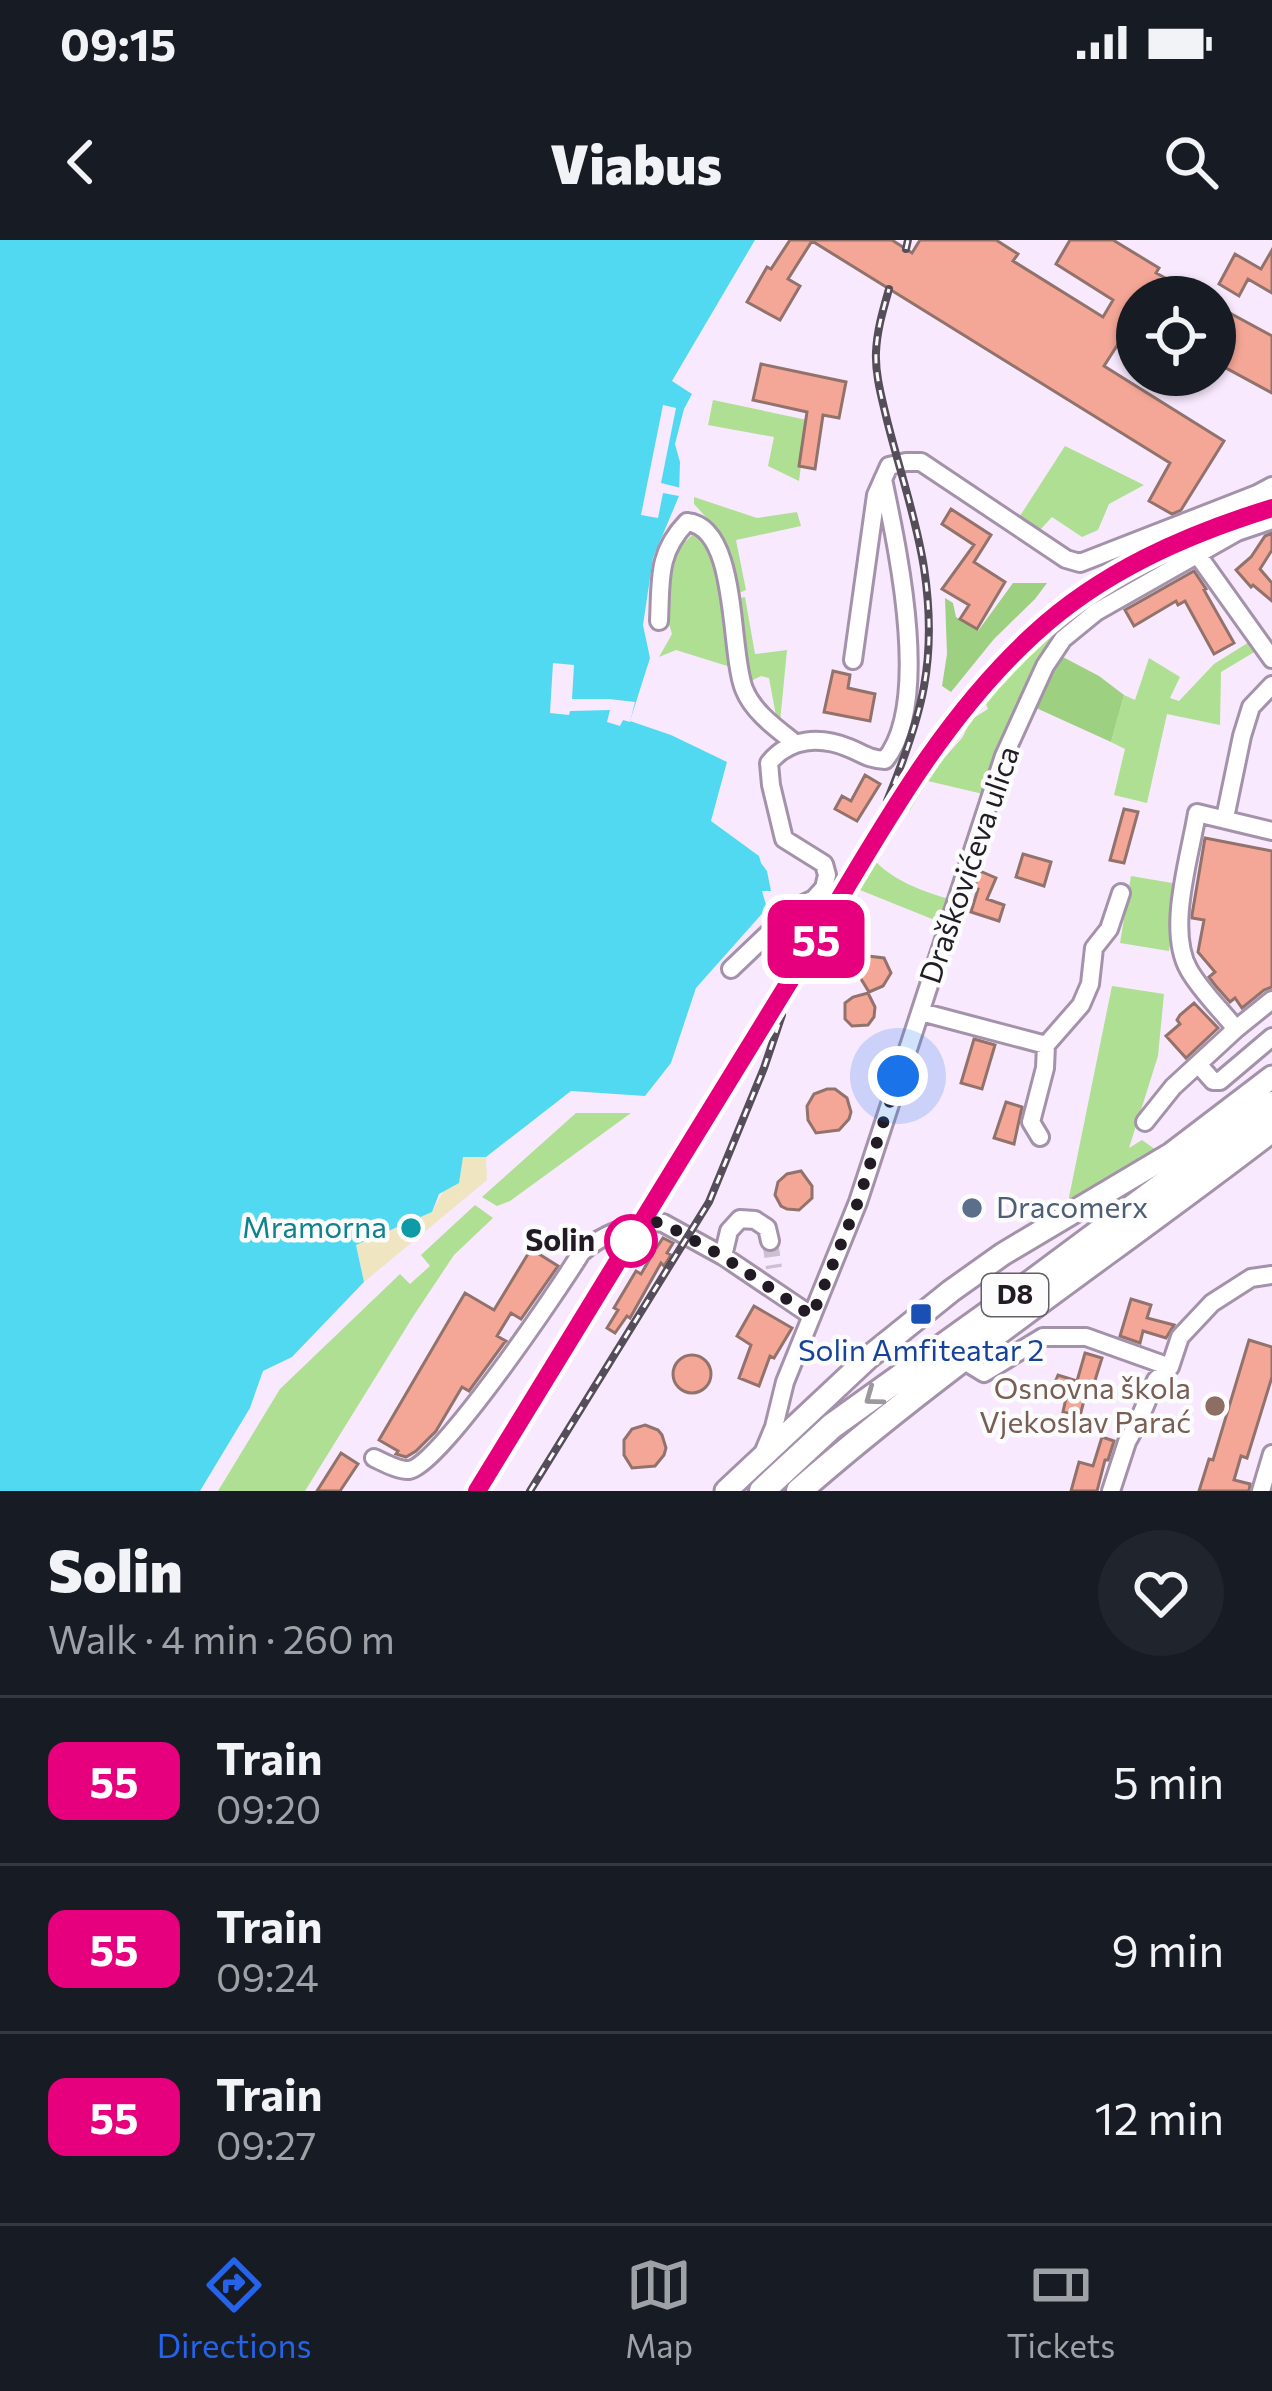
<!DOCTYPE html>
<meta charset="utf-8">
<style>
body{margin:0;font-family:Commissioner,sans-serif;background:#20242c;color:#f1f3f6;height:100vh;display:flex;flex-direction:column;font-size:45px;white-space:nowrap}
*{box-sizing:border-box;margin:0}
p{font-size:39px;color:#9ea1a6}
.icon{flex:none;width:66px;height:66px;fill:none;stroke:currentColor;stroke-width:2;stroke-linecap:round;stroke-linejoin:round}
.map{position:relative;height:1251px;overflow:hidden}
.side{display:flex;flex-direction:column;background:#171b24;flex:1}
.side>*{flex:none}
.badge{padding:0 24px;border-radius:18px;font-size:42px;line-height:78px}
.tools{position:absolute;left:1116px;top:36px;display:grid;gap:24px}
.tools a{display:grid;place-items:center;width:120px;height:120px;border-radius:50%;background:#171b24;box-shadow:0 3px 9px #0004;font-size:60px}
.you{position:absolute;width:60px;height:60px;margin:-30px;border:9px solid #fff;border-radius:50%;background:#1a73e8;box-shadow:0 0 0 18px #1a73e833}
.map>.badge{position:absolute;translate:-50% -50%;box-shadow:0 0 0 6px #fff}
.round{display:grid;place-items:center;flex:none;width:126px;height:126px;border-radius:63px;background:#20242c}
.headline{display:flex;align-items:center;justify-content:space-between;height:204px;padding:0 48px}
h1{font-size:57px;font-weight:800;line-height:90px}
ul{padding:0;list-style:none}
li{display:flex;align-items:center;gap:36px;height:168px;padding:0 48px;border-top:3px solid #363941}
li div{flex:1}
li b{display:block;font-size:45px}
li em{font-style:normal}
li .badge{min-width:132px;font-weight:700;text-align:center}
.status{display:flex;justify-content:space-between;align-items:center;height:84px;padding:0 60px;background:#171b24;direction:ltr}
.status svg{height:33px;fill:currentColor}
header{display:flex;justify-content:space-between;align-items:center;height:156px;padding:0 48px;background:#171b24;font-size:54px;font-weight:800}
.menu{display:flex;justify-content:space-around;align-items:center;height:168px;border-top:3px solid #363941;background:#171b24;font-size:33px;color:#9ea1a6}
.menu a{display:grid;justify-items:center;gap:6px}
.menu .selected{color:#2563eb}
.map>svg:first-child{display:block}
.green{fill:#aedf92}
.forest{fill:#9dd080}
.sand{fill:#efe5c0}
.water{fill:#52d9f2}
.pier{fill:#f8e9fe}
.building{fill:#f5a797;stroke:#91736c;stroke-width:3}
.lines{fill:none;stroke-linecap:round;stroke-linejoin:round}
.minor-tunnel{stroke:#cdc0d3;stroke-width:16;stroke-dasharray:16 8;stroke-linecap:butt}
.minor-casing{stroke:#a392aa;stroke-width:22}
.major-casing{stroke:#a392aa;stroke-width:27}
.highway-casing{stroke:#a392aa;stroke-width:30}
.minor{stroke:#fff;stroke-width:16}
.major{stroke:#fff;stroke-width:21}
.highway{stroke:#fff;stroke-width:24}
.rail-casing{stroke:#564d5a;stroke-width:8}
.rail{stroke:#fcfcfc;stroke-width:3;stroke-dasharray:9;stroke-linecap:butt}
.oneway{stroke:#9c989d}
.line-casing{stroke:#fff;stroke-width:27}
.line{stroke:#e6007e;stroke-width:18}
.walk{stroke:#221b25;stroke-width:12;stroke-dasharray:0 21.6}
.service-dot{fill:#5c6f8a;stroke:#fcfcfc;stroke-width:4.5}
.culture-dot{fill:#0f9aa8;stroke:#fcfcfc;stroke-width:4.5}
.stop-dot{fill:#fff;stroke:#e6007e;stroke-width:6}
.transit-dot{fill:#1a4fb4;stroke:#fcfcfc;stroke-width:4.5}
.education-dot{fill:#8d6e63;stroke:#fcfcfc;stroke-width:4.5}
.labels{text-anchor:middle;stroke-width:9;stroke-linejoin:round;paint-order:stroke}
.shield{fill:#fcfcfc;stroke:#635e66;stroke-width:3}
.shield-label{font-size:27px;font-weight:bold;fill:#221b25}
.street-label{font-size:30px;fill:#221b25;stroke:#fcfcfc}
.service-label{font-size:30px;fill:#4e5e75;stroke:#fcfcfc;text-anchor:start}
.culture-label{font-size:30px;fill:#0d838f;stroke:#fcfcfc;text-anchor:end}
.stop-label{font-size:30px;font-weight:bold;fill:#221b25;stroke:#fcfcfc;text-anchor:end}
.transit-label{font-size:30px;fill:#164399;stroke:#fcfcfc}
.education-label{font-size:30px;fill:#785e54;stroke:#fcfcfc;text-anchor:end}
</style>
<div class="status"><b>09:15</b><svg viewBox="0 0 49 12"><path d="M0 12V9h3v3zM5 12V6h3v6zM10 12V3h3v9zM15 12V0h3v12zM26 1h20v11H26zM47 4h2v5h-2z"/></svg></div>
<header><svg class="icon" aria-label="back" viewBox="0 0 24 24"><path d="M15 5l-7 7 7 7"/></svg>Viabus<svg class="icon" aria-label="search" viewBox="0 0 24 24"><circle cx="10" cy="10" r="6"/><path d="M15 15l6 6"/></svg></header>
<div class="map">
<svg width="1272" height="1251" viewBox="0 0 1272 1251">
<rect width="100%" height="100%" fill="#f8e9fe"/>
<path class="green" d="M713,160L807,180L799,241L768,226L774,197L708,185Z
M1065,206L1144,245L1109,264L1098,290L1082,297L1052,277L1039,291L1020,276Z
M694,257L757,278L797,272L801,286L736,300L746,350L739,353C729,312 724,296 694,264Z
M698,289L719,318L737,429L676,410L659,417L672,394L664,367L672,315Z
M1191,302L1193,306L1137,335L1074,379L1006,493L983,554L928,541L910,570L903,565L947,502L946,516L962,498L972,479L988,469L986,464L1004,440L1042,405L1044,394L1059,380L1104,348L1147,322Z
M745,357L755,414L787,410L780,482L777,481L769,438L761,436L747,443L739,358Z
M1254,399L1261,408L1221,432L1220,485L1167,474L1147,563L1114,555L1125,509L1111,502L1124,455L1135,460L1149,418L1180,437L1170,458L1179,461L1214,424Z
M874,620C894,641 922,651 949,659L942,683L855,648Z
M1131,636L1178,644L1169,711L1120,703Z
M1112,746L1164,754L1158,816L1129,908L1142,900L1156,910L1067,967Z
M576,873H631L510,961L497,966L482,957Z
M475,965L493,978L454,1015L414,1075L305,1251H218L280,1149L400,1034L410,1044L430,1026L421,1015Z"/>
<path class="forest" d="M1013,343H1047L1035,359L994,399L951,452L942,446L947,414L945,358L953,363L956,377L978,391Z
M1061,416L1099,436L1124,455L1111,502L1034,467Z"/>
<path class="sand" d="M462,917H486L487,940L364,1042L356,1005L432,972Z"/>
<path class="water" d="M0,0H755L672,141L692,154L684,169L675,204L680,222L679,256L653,318L643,385L650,418L630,481L671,495L727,522L711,581L759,616L761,623L767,631L771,651H762L767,668L696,748L671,823L645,856L571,851L486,917H463L459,943L439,954L432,972L356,1005L364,1042L292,1117L263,1131L250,1168L200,1251H0Z"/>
<path class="pier" d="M663,165L676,168L661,243L681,248L679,256L663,253L658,278L641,275Z
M553,423L574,425L572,459H609L635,462L630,482L623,480L620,486L607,482L610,470L570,471L569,475L550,473Z"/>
<path class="building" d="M790,0H892L912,13L920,0H996L1018,14L1013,21L1103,77L1113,60L1056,24L1070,0H1113L1159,28L1156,33L1201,57H1137V64L1123,87L1127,90L1104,126L1224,201L1181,270L1172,274L1149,261L1170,223L812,1L788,39L800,46L780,80L747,62L767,27L771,29Z
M1272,10V53L1248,39L1239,56L1219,44L1235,14L1261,29Z
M1215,65L1272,96V153L1215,122Z
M761,124L846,142L839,178L823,175L815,229L799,226L807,172L753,160Z
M951,269L991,295L974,322L1005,342L977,389L960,379L969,365L942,349L974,305L942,284Z
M1272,293V310L1260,329L1272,343V361L1253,345L1251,347L1236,330L1251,317L1265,296Z
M1194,331L1206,349L1204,350L1234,403L1214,414L1185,361L1178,365L1176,361L1134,386L1125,370Z
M833,431L850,435L848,448L875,454L870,481L824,472Z
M865,535L880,544L857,581L835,569L842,556L851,561Z
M1124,569L1138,572L1124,623L1110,620Z
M1205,598L1272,611V747L1264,750L1242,768L1235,758L1230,762L1215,745L1209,737L1215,732L1198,712L1204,680L1192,678V675Z
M1023,614L1051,622L1044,646L1016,637Z
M980,631L996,638L987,659L1004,665L999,681L971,672L978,649L974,648Z
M868,716L884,718L891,733L883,746L869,752L858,734L860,723Z
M868,753L875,767L874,777L868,785L852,786L845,779V763L853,757Z
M1194,763L1218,788L1186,818L1166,796L1180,784L1177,780L1180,775Z
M974,799L995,805L982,849L961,843Z
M827,849H835L847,858L851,872L849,879L839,890L816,893L808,880L807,866L814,854Z
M1006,862L1022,867L1014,904L994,898Z
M801,931L812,946V958L799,970L787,969L781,966L775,955L778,942L787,934Z
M663,998L673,1003L667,1013L671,1015L664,1026L661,1023L630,1078L627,1076L615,1093L607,1088L618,1070L614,1068L636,1031L641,1034L651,1017L648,1015L654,1005L657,1007Z
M531,1009L558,1026L521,1079L511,1073L497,1096L506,1101L504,1103L469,1151L462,1147L436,1191L416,1211L406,1217L396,1214L398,1211L379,1200L465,1053L494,1070Z
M1131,1059L1151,1065L1147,1078L1174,1085L1166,1098L1143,1091L1140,1103L1120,1096Z
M754,1066L792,1088L774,1118L770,1116L759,1146L739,1138L751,1105L737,1096Z
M1249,1100L1272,1107V1137L1247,1218L1241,1216L1234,1240L1250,1244L1249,1251H1199L1209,1219L1213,1220Z
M1085,1113L1102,1118L1092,1150L1087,1149L1080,1176L1063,1172L1068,1149L1054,1145L1058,1135L1077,1141Z
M673 1134a19 19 0 1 1 38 0a19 19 0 1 1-38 0Z
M645,1185L658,1190L662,1195L666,1208L664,1215L655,1226L632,1228L624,1215V1200L632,1189Z
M1102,1197L1114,1201L1108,1220H1105L1097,1251H1071L1079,1222L1093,1226Z
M341,1213L358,1224L340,1251H317Z"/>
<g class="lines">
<path class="minor-tunnel" d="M770,1001L774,1028"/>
<defs>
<path id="minor" d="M1197,314L1272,419
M659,381C661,339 657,313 687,282C739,287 729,411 744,449C753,472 776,488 795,503
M853,420L876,255L889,226L906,222H921L1066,319L1080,323L1257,254L1272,246
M1225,578L1242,496L1251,467L1272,445
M1272,591L1197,573C1190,617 1166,690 1189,730C1201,751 1221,770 1236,789L1272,760
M731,729L795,668L814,659L824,648L827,635L824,624L784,599L771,545L769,523C789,498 820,496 849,508C864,514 868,519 885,520C932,463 897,307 883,239
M921,772L1046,805L1081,765L1090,744L1094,708L1109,689L1121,653
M1236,789L1198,824L1213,841H1220L1272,797
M1145,882L1173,847L1198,824
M1040,897L1031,882L1045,828L1046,805
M723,1016L729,991L740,979L755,980L767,988L770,1001
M961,1119L984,1133L1043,1097H1086L1170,1127
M764,1211L774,1187L785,1142L858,962L1004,516L1045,426L1063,399L1096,372L1237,292L1272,280
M374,1218C383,1222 399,1231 409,1230C439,1227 561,1046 581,1013C599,996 638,979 663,983L723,1016L812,1076
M1111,1251L1127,1202L1138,1182L1156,1140L1170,1127L1180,1097L1212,1063L1251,1038L1272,1035
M1261,1251L1272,1214"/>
<path id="major" d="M726,1251L869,1117L951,1051L1003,1014L1171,914L1272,837"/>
<path id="highway" d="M762,1251L832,1186L1019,1052L1272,864
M799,1251C949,1120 1115,1010 1272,889"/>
</defs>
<use href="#minor" class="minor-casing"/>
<use href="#major" class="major-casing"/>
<use href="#highway" class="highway-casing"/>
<use href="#minor" class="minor"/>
<use href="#major" class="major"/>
<use href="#highway" class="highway"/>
<defs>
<path id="rail" d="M906,9L908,0
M887,561C922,476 938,420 924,328C916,276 898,226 886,176C881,155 875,133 876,112C877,90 883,70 889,49
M476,1251L857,632L949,487L977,451L1037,391L1092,348L1174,303L1272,268
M530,1251L709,962L764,828L782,775"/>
</defs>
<use href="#rail" class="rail-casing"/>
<use href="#rail" class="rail"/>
</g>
<defs><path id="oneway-chevron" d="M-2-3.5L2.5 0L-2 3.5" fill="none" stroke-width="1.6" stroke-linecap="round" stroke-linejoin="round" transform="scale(3)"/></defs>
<use class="oneway" href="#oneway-chevron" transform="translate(873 1157) rotate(144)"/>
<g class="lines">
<defs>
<path id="line" d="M477,1251C583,1076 692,901 799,726C870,611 933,486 1034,394C1101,332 1185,295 1272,268"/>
</defs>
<use href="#line" class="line-casing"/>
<use href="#line" class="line"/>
<path class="walk" d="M631,1001L627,989L654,982L663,983L722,1016L812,1076L858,962L898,836"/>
</g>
<circle class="service-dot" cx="972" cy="968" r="12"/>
<circle class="culture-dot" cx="411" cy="988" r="12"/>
<circle class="stop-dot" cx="631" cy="1001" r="24"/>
<rect class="transit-dot" x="909" y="1062" width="24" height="24" rx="6"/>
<circle class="education-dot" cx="1215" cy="1166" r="12"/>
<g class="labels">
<rect class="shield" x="982" y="1034" width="66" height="42" rx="9"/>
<g class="shield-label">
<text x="1015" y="1064">D8</text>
</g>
<g class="street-label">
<text transform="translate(970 625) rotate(-71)" y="10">Draškovićeva ulica</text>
</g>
<g class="service-label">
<text x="996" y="978">Dracomerx</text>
</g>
<g class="culture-label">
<text x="387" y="998">Mramorna</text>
</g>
<g class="stop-label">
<text x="595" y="1011">Solin</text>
</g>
<g class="transit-label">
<text x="921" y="1121">Solin Amfiteatar 2</text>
</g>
<g class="education-label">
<text x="1191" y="1159">Osnovna škola<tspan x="1191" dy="34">Vjekoslav Parać</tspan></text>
</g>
</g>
</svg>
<div class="tools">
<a><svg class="icon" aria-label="locate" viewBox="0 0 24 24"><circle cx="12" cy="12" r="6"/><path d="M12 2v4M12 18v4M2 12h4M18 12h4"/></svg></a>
</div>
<div class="you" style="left:898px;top:836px"></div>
<b class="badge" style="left:816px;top:699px;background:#e6007e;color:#fff">55</b>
</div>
<section class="side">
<div class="headline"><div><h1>Solin</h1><p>Walk · 4 min · 260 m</p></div><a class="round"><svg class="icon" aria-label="heart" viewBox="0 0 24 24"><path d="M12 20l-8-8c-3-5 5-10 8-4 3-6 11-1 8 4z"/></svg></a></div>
<ul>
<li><span class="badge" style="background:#e6007e;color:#fff">55</span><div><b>Train</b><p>09:20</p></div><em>5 min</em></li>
<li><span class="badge" style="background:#e6007e;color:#fff">55</span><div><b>Train</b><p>09:24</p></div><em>9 min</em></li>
<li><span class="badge" style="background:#e6007e;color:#fff">55</span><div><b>Train</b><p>09:27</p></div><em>12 min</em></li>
</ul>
</section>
<nav class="menu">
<a class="selected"><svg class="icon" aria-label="directions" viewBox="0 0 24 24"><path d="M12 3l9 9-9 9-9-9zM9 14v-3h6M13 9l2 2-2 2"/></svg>Directions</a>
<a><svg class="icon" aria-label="map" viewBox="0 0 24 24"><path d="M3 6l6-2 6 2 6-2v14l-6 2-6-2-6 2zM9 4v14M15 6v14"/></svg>Map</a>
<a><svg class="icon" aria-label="tickets" viewBox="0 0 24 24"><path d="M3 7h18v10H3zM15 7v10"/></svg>Tickets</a>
</nav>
